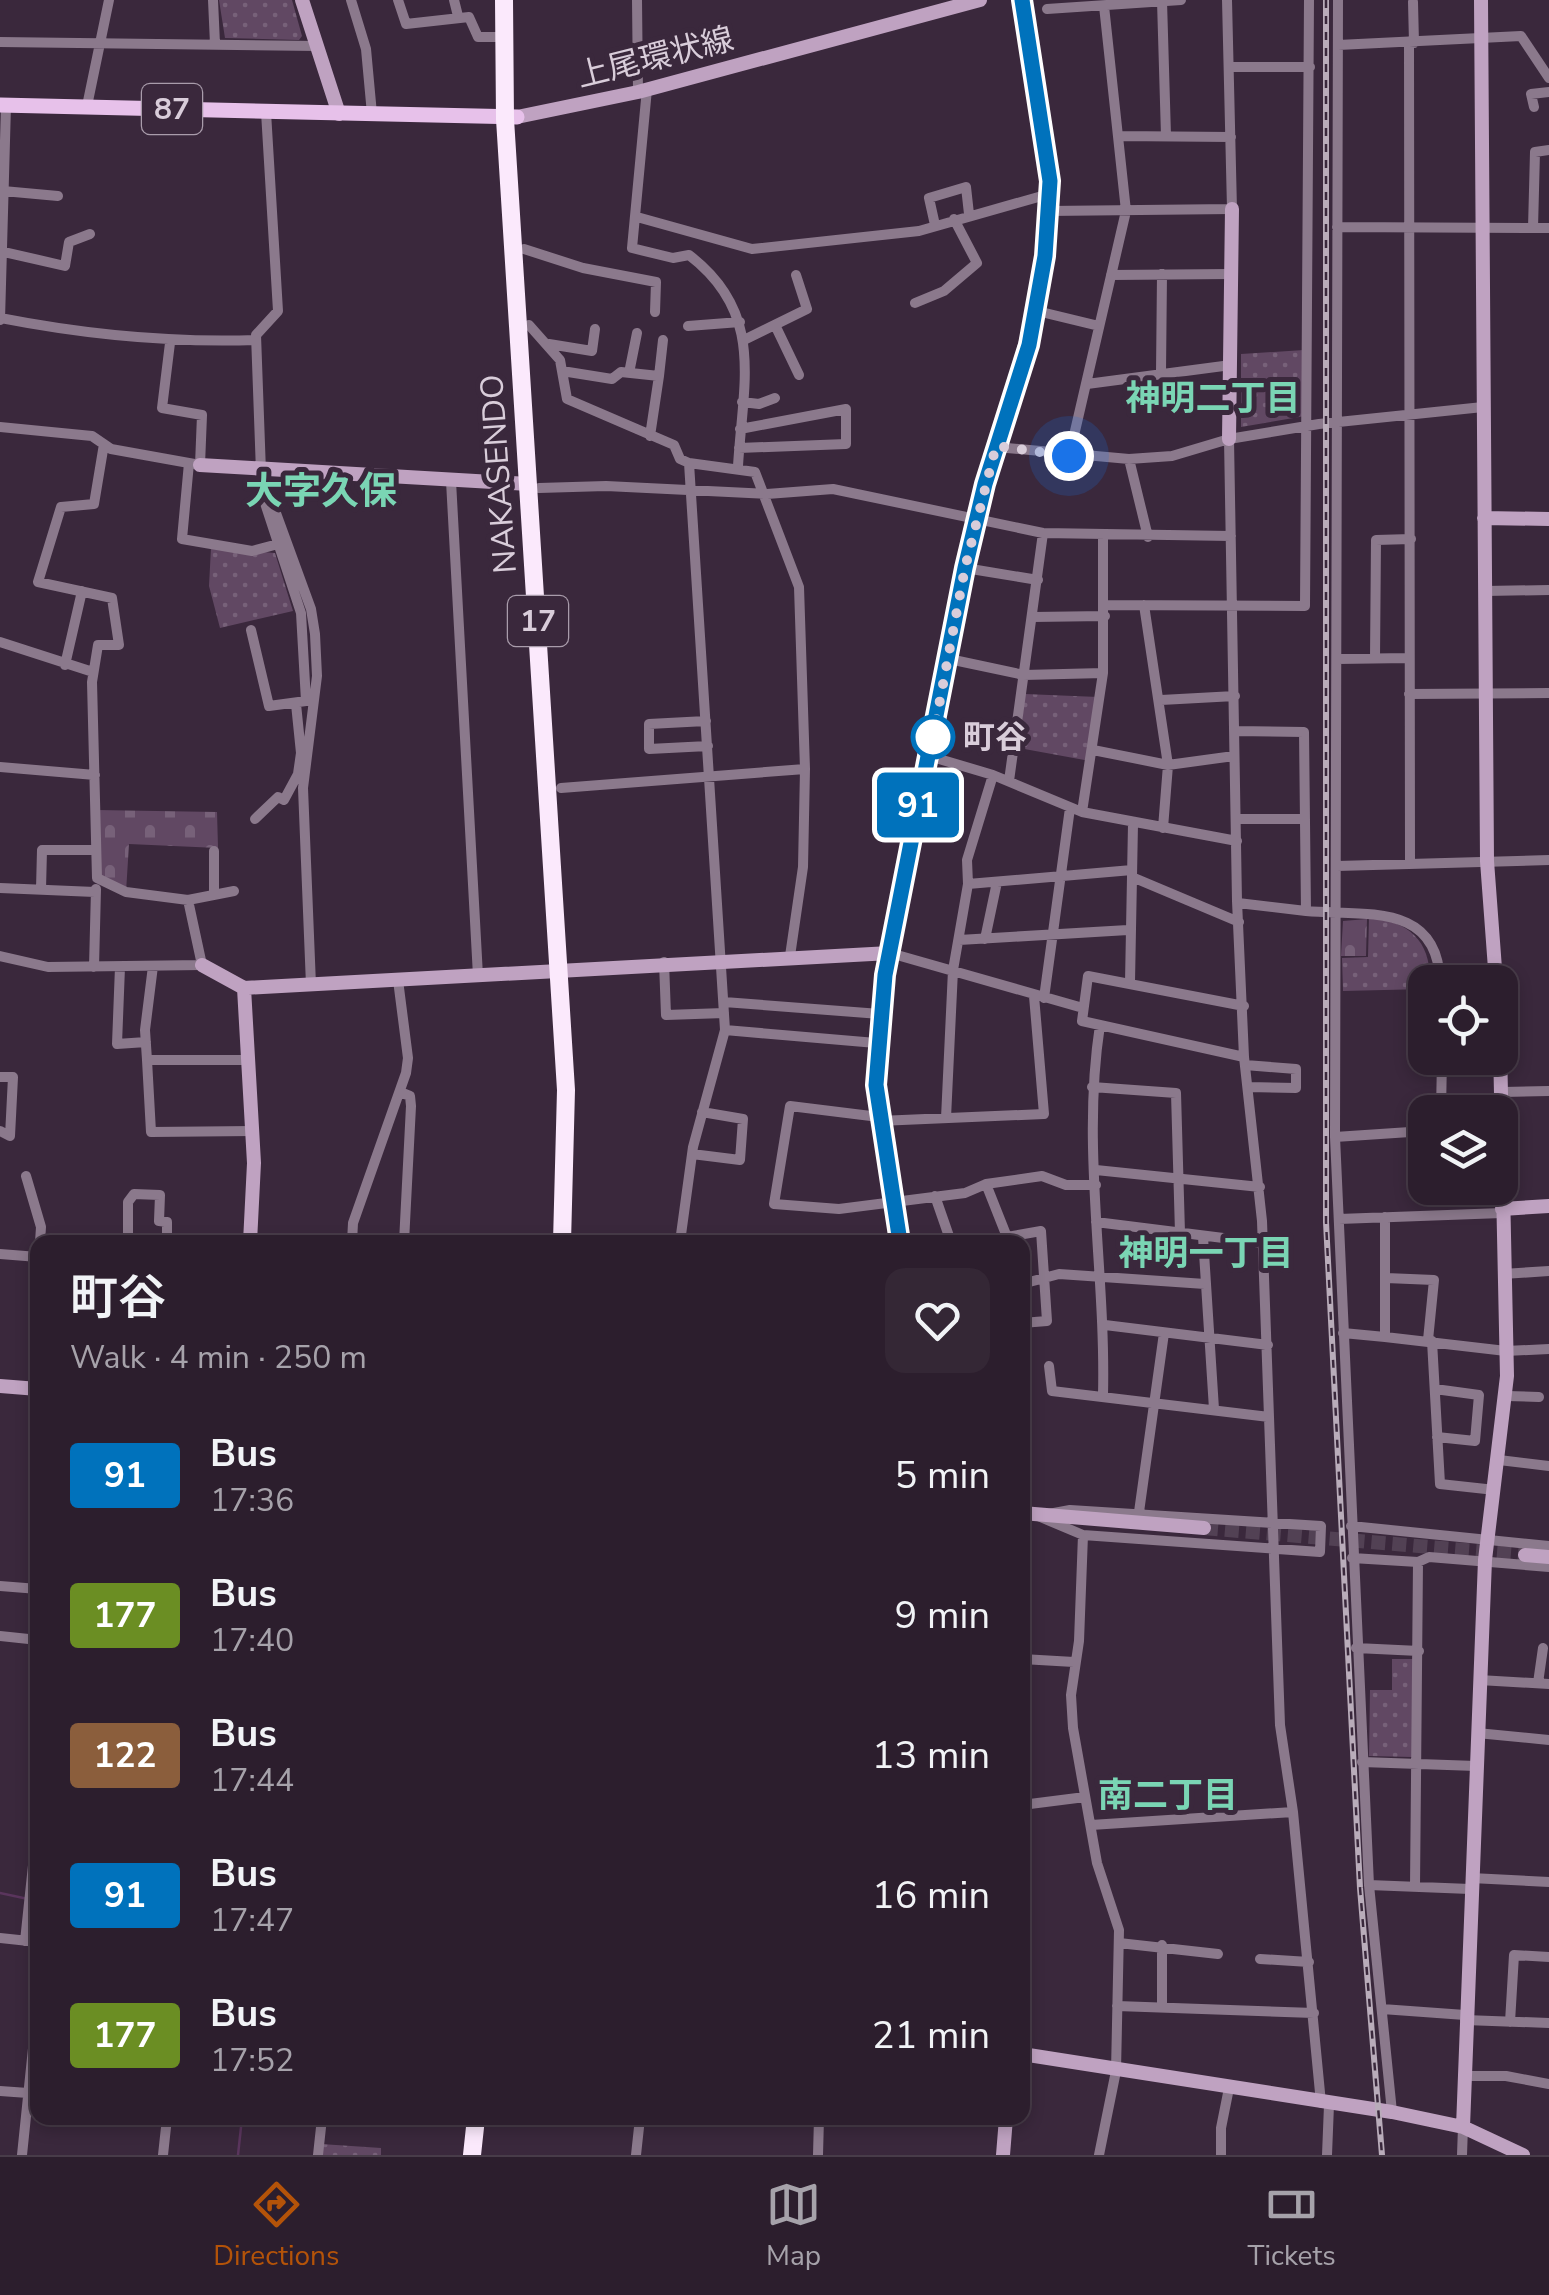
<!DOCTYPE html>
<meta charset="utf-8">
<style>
body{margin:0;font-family:"Nunito Sans","Noto Sans JP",sans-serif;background:#342735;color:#f1f3f6;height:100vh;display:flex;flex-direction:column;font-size:38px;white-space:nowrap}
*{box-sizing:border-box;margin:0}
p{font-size:32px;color:#a6a2aa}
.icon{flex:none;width:55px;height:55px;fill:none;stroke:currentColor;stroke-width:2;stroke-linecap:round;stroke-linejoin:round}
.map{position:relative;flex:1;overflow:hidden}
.panel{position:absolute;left:30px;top:1235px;width:1000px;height:890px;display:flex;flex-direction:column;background:#2c1e2d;border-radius:20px;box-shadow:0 5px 15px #0003,0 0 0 2px #483c49}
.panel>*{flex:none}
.badge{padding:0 20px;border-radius:8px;font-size:35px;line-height:65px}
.fabs{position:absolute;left:1408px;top:965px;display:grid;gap:20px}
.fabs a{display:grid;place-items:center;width:110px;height:110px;border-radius:20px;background:#2c1e2d;box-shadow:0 5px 15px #0003,0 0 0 2px #483c49;font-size:50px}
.you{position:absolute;width:50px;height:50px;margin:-25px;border:8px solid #fff;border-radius:50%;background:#1a73e8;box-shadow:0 0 0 15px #1a73e833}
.map>.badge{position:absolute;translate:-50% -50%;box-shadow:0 0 0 5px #fff}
.round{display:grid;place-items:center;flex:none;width:105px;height:105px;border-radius:20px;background:#342735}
.overview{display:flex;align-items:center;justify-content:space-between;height:170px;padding:0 40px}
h1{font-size:48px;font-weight:600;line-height:75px}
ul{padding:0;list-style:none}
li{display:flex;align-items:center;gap:30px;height:140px;padding:0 40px}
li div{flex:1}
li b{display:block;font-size:38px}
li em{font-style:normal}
li .badge{min-width:110px;font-weight:700;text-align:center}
.menu{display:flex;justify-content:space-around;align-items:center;height:140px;border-top:2px solid #483c49;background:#2c1e2d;font-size:28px;color:#a6a2aa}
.menu a{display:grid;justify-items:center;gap:5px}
.menu .current{color:#b45309}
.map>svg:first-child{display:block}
.cemetery{fill:url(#cemetery-stones)}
.park{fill:url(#park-dots)}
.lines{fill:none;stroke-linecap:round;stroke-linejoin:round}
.stream{stroke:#5a355d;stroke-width:2.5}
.secondary-tunnel{stroke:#524154;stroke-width:14;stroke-dasharray:14 7;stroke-linecap:butt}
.street{stroke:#8b798c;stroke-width:10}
.secondary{stroke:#bfa2c1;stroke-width:14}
.primary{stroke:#e7c1ea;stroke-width:15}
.highway{stroke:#fbe9fc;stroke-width:18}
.rail-casing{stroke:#b9acba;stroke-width:6}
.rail{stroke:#3a283c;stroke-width:2.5;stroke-dasharray:8;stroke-linecap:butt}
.line-casing{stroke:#fff;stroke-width:22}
.line{stroke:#0072bc;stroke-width:15}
.walk{stroke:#d9cdda;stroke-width:10;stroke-dasharray:0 18}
.stop-dot{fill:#fff;stroke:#0072bc;stroke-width:5}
.labels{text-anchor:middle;stroke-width:10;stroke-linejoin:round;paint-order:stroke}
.shield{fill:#3a283c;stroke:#a99cab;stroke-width:2.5}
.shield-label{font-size:30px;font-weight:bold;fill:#d9cdda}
.street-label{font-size:32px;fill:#d9cdda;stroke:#3a283c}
.stop-label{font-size:32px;font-weight:bold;fill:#d9cdda;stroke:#3a283c;text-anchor:start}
.neighbourhood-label{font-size:35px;font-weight:bold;fill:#7ad5b4;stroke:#3a283c}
.quarter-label{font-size:38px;font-weight:bold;fill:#7ad5b4;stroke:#3a283c}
</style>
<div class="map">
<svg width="1549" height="2155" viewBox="0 0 1549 2155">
<defs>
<pattern id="cemetery-stones" width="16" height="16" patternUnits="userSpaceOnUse" patternTransform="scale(2.5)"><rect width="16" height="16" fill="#614863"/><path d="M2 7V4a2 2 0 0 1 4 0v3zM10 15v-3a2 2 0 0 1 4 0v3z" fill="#776179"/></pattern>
<pattern id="park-dots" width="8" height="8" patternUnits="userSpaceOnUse" patternTransform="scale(2.5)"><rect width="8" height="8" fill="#614863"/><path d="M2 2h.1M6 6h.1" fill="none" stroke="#776179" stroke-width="1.8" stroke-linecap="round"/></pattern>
</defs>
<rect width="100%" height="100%" fill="#3a283c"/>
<path class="cemetery" d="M96,810L217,812L218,848L129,844L126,892L99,881Z
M1367,919L1366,956H1341L1343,921Z"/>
<path class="park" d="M219,0H292L302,36L299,40L225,38Z
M1304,350L1305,416L1241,427V354Z
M211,548L275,553L293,611L220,628L209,586Z
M1025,694L1098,697L1090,761L1019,748Z
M1369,918C1410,921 1431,942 1430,982H1425V989L1343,991L1342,958L1368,957Z
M1392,1659H1413L1412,1757L1369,1756L1370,1690H1392Z
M321,2144L381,2148V2155H320Z"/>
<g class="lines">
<path class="stream" d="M0,1893L28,1899
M238,2155L242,2118"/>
<path class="secondary-tunnel" d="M1204,1528L1525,1555"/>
<path class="street" d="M213,0L215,44
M351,0L366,49L372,114
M398,0L406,24L469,17L478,37H504
M454,0L458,16
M637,0L638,92
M1338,0L1335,1137L1369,1885L1392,2112
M1162,1L1166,136
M1413,2L1414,43
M1047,9L1181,0
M0,42L317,46
M1409,43L1410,864
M1338,45L1521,36L1549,78
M1230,67H1310
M647,89L632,248L673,258L689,255C765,313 743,382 738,466
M87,106L109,0
M1534,107L1531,94L1549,92
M266,112L278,311L256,335L261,472L311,609L315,634L317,676L303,788L311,985
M1118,136L1231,137
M3,191L58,196
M1048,211L1232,209L1227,0
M637,217L752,249L919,231L1049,194
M935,225L929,198L966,187L969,214
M1337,227L1549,228
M1533,228L1535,152L1549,150
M524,249L583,268L656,282L655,312
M0,251L65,266L69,242L90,234
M1111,275L1231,274
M915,303L944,291L977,263L954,219
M1037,311L1099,326
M0,318C87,335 168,343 256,340
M0,320L6,105
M529,325L560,360L567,399L674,445L680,459L689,463L725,1030L693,1147L680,1242
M775,325L799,375
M688,326L740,322
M746,339L807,309L796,275
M549,344L592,351L595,329
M562,371L612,379L621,372L659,376L650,436
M1161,372L1162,274
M629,373L637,333
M659,376L663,340
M1087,384L1231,365
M742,402L759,404L775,398
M0,427L92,436L111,449L200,465L202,415L162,408L170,343
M1229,439L1237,901L1244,1057L1262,1221L1280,1725L1293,1812L1321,2103
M996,447L1129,459L1172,456L1229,439L1319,424L1483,407
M739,448L846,444V409L740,429
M1069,457L1126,211L1104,6
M1129,459L1148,537
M189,463L182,539L252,551L278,544
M689,463L755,472L799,587L805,769L803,867L790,956
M451,481L478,976
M539,488L606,486L767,494L833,489L1043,533L1231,536
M965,568L1038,580
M1485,591L1549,590
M1105,605L1305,606L1309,0
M1144,605L1168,765L1163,828
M1033,617L1105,616
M251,630L269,706L306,701L301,613L262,494
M0,642L93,672
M1375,658L1376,540L1411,539
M949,659L1024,675L1103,673
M1337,659L1409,658
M65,665L82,591
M1409,694L1549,693
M1161,700L1235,696
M706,721L649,724V749L708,746
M1234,731L1304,732L1306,911L1238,903
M1093,750L1168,765L1234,756
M929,756L993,775L1082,812L1237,841
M0,767L95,775
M1009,781L1043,533
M561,788L805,769
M1082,812L1103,673V537
M255,819L278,797L284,800L298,774L301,753L296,704
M1236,819H1305
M214,851V895
M1337,866L1549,860
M1132,877L1239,922
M968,884L1132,870
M0,888L95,892
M41,889L42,850H96
M188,900L234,891
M1306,911C1365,916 1438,902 1440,982
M985,939L997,882
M959,940L1128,930
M890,953L1083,1008
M0,956L48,967L202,965L188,900L126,892L97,878L92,682L98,645H119L112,598L38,582L61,507L94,504L104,444
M664,962L666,1015L724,1013
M153,966L145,1030L147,1060H250
M94,967L96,889
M120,967L117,1044L146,1042
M1130,982L1133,824
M1044,998L1070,808
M724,1002L880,1014
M1244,1006L1088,976L1082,1021L1244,1057
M1100,1025C1081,1148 1106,1272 1103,1395
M725,1030L876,1043
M147,1060L151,1132L253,1131
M1245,1065L1296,1069V1088L1248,1087
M0,1077H13L10,1136L0,1131
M1092,1087L1176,1093L1180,1233
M400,1092L410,1096L411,1106L404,1242
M1503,1092L1549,1091
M1441,1112L1442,1058
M879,1117L790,1106L774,1204L839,1209L965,1193L986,1184L1042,1176L1066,1185H1096
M946,1118L953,970L968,884L967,860L993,775
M879,1121L1044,1114L1034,996
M1335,1137L1425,1131
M692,1154L740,1160L743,1119L702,1112
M1096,1170L1260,1187
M26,1176L41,1227L40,1242
M986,1184L1007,1237L1041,1231L1047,1321L1022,1323
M935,1196L951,1242
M1339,1219L1502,1213
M1096,1222L1263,1243
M1203,1237L1214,1409
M128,1242V1202L134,1194L160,1195L159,1221L167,1222V1242
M352,1242L353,1223L406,1073L408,1058L398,980
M0,1254L38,1257
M1503,1274L1549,1271
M1386,1278L1434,1280L1428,1340
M1022,1284L1059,1274L1205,1284
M1105,1325L1268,1345
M1343,1333L1385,1337V1217
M1385,1337L1506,1351L1549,1349
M1432,1341L1440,1484L1495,1490
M1049,1366L1052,1391L1269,1417
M1435,1389L1479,1395L1475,1441L1437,1437
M1506,1396L1539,1397
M1499,1460L1549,1466
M1070,1510L1321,1526L1320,1552L1083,1535L1038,1516Z
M1139,1512L1164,1333
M1351,1526L1549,1546
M1083,1535L1079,1641L1071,1695L1073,1728L1097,1863L1119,1930L1116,2071L1099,2155
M1352,1558L1418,1562L1429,1557L1549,1567
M0,1586L38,1589
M0,1636L38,1640
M1356,1648L1419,1651
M1022,1659L1074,1662
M1479,1680L1549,1684
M1538,1683L1543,1648
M1477,1733L1549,1740
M1362,1762L1476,1766
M1022,1805L1085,1797
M1091,1825L1293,1812
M1471,1878L1549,1882
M1369,1885L1470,1889
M1415,1887L1418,1562
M0,1938L38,1942
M25,1941L38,1818
M1119,1943L1218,1954
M1260,1959L1309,1962
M1117,2006L1314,2013
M1162,2006V1945
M1382,2009L1465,2015
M1465,2020L1549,2023
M1510,2022L1514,1955L1549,1957
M1463,2076H1506L1549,2084
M0,2091L28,2093
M22,2155L38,2000
M163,2155L167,2118
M318,2155L322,2118
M636,2155L640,2118
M818,2155L819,2118
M1221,2155V2128L1229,2088
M1327,2155L1329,2105
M1462,2155L1463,2127"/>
<path class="secondary" d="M302,0L339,114
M1481,0L1487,861L1496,982
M517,117L638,92L980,0
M1229,439L1232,209
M200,465L528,484
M1484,518L1549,519
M202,965L244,988L890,953
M244,988L254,1163L250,1242
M1502,1209L1549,1206
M899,1242L876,1085V1043L885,975C916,824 940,670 976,520C1004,407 1044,315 1049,195C1052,129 1027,65 1022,0
M0,1386L38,1389
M1022,1513L1204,1528
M1525,1555L1549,1557
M1022,2054L1392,2112L1463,2127L1523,2155
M1463,2127L1485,1560L1507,1376L1500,1047
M1003,2155L1006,2118"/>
<path class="primary" d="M0,105L517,117"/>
<path class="highway" d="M504,0L505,119L566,1090L562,1242
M472,2155L476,2118"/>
<defs>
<path id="rail" d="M1326,0V1222L1360,1888L1382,2155"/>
</defs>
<use href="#rail" class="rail-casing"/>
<use href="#rail" class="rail"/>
</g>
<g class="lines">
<defs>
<path id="line" d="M900,1242L876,1085L885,975L965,568L985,484L1029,345L1045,256L1050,181L1022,0"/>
</defs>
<use href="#line" class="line-casing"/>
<use href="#line" class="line"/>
<path class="walk" d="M933,737L965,568L996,446L1069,456"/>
</g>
<circle class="stop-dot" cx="933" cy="737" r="20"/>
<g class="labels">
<g class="shield">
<rect x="142" y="84" width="60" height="50" rx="8"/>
<rect x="508" y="596" width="60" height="50" rx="8"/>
</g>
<g class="shield-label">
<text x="172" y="119">87</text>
<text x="538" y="631">17</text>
</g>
<g class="street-label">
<text transform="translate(655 57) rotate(-14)" y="11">上尾環状線</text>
<text transform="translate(498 474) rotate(-94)" y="11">NAKASENDO</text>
</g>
<g class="stop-label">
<text x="963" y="748">町谷</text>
</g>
<g class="neighbourhood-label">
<text x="1213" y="410">神明二丁目</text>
<text x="1206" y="1265">神明一丁目</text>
<text x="1168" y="1807">南二丁目</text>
</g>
<g class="quarter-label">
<text x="321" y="504">大字久保</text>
</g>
</g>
</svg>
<div class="fabs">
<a><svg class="icon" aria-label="locate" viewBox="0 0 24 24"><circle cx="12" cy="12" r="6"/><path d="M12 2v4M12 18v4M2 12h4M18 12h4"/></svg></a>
<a><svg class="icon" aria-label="layers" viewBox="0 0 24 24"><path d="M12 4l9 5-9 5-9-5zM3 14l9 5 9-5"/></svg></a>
</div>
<div class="you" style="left:1069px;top:456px"></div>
<b class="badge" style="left:918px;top:805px;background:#0072bc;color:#fff">91</b>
<section class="panel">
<div class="overview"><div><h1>町谷</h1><p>Walk · 4 min · 250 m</p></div><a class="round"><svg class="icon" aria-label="heart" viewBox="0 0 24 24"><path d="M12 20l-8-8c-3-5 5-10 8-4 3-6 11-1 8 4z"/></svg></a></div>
<ul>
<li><span class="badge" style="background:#0072bc;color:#fff">91</span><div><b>Bus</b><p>17:36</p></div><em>5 min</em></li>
<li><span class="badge" style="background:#6b8e23;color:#fff">177</span><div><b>Bus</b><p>17:40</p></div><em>9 min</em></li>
<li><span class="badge" style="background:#8b5e3c;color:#fff">122</span><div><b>Bus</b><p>17:44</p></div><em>13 min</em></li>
<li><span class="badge" style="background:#0072bc;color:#fff">91</span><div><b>Bus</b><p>17:47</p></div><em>16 min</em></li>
<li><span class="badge" style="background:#6b8e23;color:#fff">177</span><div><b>Bus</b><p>17:52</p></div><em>21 min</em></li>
</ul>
</section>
</div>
<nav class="menu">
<a class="current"><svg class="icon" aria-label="directions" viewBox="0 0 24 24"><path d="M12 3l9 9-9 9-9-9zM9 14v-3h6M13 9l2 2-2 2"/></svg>Directions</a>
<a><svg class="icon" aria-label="map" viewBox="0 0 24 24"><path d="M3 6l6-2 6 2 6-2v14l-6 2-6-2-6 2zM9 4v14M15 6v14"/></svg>Map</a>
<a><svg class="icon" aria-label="tickets" viewBox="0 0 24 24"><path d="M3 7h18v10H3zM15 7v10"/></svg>Tickets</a>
</nav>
